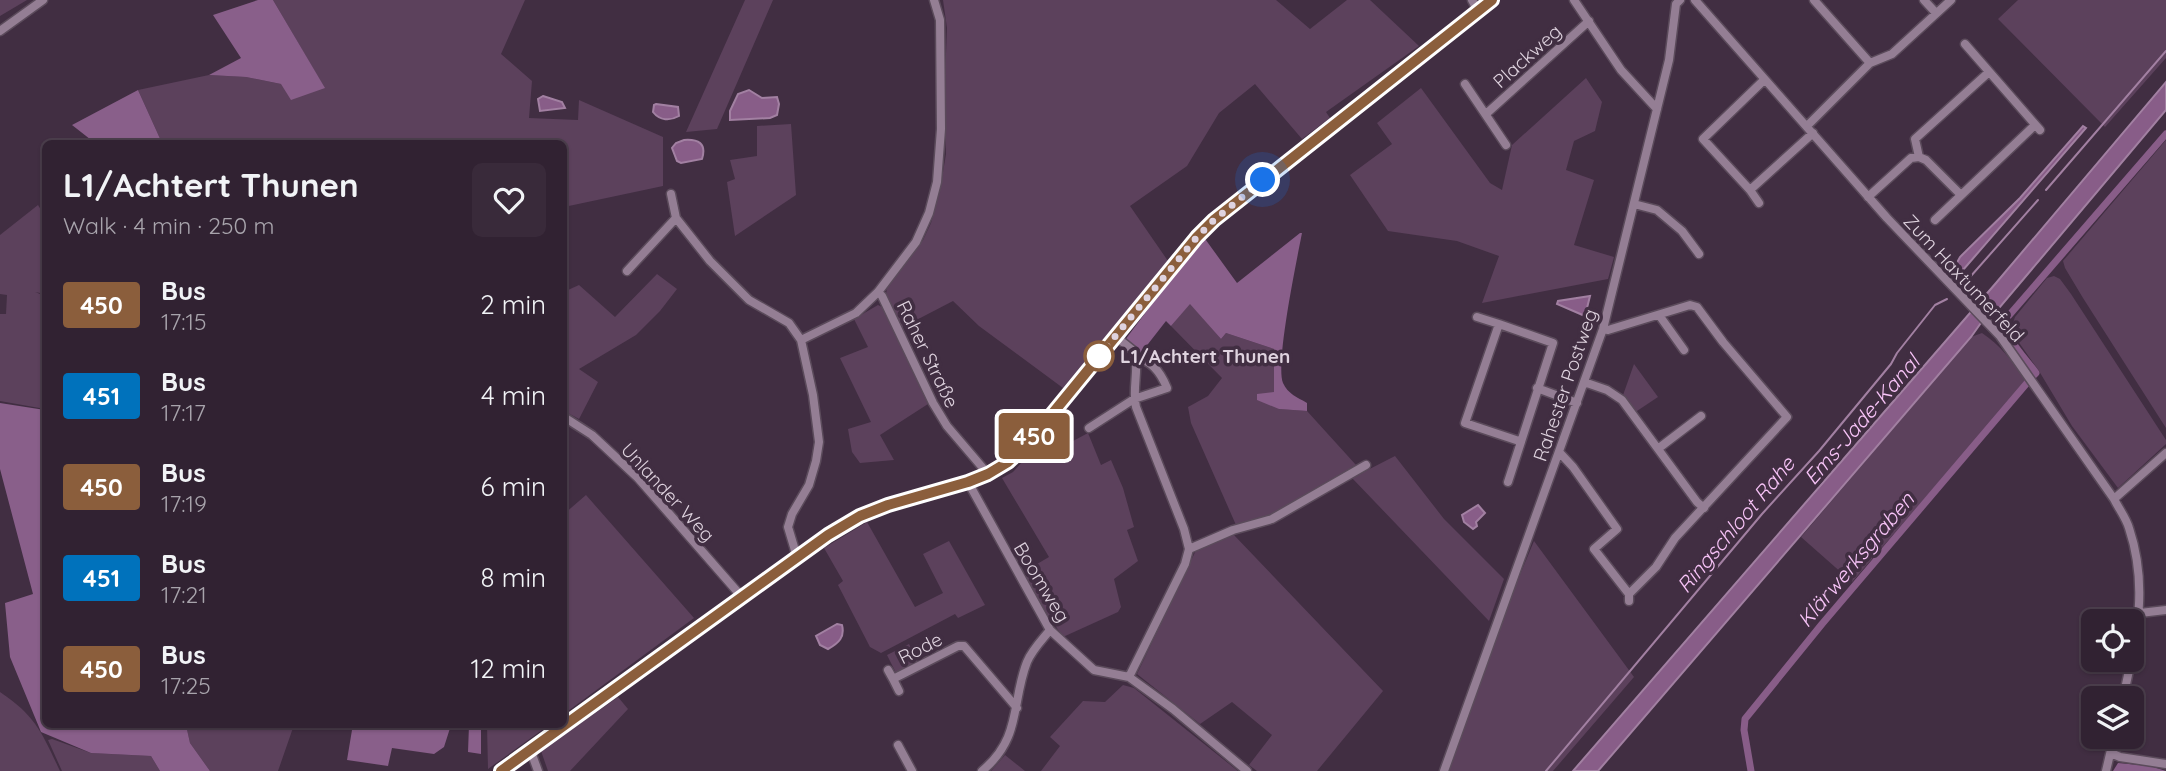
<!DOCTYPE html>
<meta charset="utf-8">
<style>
body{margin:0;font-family:Quicksand,sans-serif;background:#392a3a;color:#f1f3f6;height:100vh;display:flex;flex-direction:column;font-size:26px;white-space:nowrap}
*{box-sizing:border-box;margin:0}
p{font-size:23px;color:#a8a4ac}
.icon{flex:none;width:38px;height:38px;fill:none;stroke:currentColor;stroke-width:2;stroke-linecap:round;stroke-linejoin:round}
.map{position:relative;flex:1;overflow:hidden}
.side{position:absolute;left:42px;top:140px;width:525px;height:588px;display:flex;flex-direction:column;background:#312232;border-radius:10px;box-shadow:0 2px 5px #0004,0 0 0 2px #4c3f4d}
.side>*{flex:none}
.badge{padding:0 14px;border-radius:5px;font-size:24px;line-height:46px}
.tools{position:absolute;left:2081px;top:609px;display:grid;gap:14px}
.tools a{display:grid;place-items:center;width:63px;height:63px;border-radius:10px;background:#312232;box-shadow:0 2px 5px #0004,0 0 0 2px #4c3f4d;font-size:35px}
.you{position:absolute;width:35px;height:35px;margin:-18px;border:5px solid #fff;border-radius:50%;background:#1a73e8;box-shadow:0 0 0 10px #1a73e833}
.map>.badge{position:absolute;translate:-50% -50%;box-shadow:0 0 0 4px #fff}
.round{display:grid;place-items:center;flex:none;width:74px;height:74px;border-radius:10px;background:#392a3a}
.overview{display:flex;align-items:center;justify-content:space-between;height:119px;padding:0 21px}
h1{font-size:33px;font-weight:800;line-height:52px}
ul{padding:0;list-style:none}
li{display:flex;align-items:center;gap:21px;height:91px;padding:0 21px}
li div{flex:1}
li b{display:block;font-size:26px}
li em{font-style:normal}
li .badge{min-width:77px;font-weight:700;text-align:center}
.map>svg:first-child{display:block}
.green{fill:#5c415c}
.forest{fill:#895f8a}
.water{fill:#885d88;stroke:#a280a2;stroke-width:2}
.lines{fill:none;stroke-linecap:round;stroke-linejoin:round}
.stream{stroke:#a280a2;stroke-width:2}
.canal{stroke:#885d88;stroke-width:7}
.street-casing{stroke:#5b4b5b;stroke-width:11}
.secondary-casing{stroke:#5b4b5b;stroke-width:14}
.street{stroke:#947e94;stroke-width:8}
.secondary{stroke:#a37aa4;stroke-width:10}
.line-casing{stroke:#fff;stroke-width:16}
.line{stroke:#8b5e3c;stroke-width:10}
.walk{stroke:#dfd3df;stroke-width:7;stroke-dasharray:0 12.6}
.stop-dot{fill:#fff;stroke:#8b5e3c;stroke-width:3.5}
.labels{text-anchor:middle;stroke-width:7;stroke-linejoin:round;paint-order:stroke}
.street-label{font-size:19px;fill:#dfd3df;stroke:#412e42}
.stop-label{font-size:19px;font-weight:bold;fill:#dfd3df;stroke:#412e42;text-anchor:start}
.water-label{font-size:21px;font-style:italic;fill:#f8c4f8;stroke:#412e42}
</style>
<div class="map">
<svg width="2166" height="771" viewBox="0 0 2166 771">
<rect width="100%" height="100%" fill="#412e42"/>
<path class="green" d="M0,0H27L0,16Z
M273,0H525L501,54L532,81L529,118L578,120L579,100L663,137V186L564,207V144L162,143L138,90L209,75L246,77L281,84L324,87Z
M745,0H773L717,129L686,132Z
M943,0H1276L1310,29L1347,0H1370L1419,46L1326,112L1330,118L1302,139L1255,84L1219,113L1187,166L1130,206L1168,261L1063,388L979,326L953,301L901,328L886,295L887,287L923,240L931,223L940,190L946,154L944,104L947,28Z
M2018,0H2166V58L2105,127L1998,19Z
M1586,78L1602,102L1595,131L1574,141L1566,170L1594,180L1574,245L1614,257L1608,279L1482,303L1499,256L1457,241L1388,231L1350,175L1392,144L1377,123L1421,88L1490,183L1502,190L1512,145Z
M791,124L796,195L735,236L727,182L735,179L730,160L757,156V126Z
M2166,140V428L2083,298L2065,268L2063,261Z
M38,205L46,218L45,294L35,292L45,296V409L0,401V314H6L7,295L0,294V235Z
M657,274L677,289L660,311L636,335L579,369L598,382L579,419L564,411V296L568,290L579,285L615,317Z
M2054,276L2060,279L2071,294L2166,440V444L2118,488L2072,426L2039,371L2013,334L2012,326L2015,317L2047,278Z
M1190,303L1221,339L1226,333L1274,349V392L1279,409L1307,411L1356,465L1309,492L1289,507L1263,520L1236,525L1191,423L1188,407L1208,396L1222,378L1171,326Z
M878,305L882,307L928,404L880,435L894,460L860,463L852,452L848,429L871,422L840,358L868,347L854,319Z
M1982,333C2000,345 2013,362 2026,379L2025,383L1852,582L1801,537L1971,337Z
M1634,364L1658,397L1634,413L1622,398Z
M1088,433L1101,465L1111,460L1123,488L1134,527L1127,530L1138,561L1114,579L1121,607L1118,612L1063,637L1020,574L1049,557L1002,478L1013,472L1042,440L1060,448Z
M1395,456L1444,519L1504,579L1489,621L1352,478Z
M586,495L694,618L564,714V514Z
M867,522L915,607L943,593L923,554L949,541L985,605L958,618L955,614L881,653L870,647L838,585L843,581L824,548Z
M1233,534L1383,691L1317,771H1257L1249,765L1272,735L1232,702L1200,724L1137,674L1198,546Z
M1534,541L1634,677L1553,771H1449L1514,589Z
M909,644L919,664L897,675L887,655Z
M1123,685L1134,688L1238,771H1041L1060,746L1050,737L1083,701L1105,702Z
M0,692C36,716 42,733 60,771H0Z
M618,697L628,709L570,771H548L541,751Z
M186,725H294L278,771H210L190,743Z
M487,725V724L549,725L488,769Z
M52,739L91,753L151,756L160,771H62L48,740Z
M1005,755L1025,771H991Z"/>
<path class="forest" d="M258,0H273L325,88L291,100L281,84L246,77L209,75L241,58L213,15Z
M138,90L162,143H95L72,125Z
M1300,233H1302C1297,259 1275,364 1283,383C1288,394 1297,397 1307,403V411L1279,409L1257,400V394L1274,392V349L1226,333L1221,339L1190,304L1171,326L1166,321L1141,353L1125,340L1203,236L1237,283Z
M0,403L45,410L46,724L186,725L190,743L210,771H160L151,756L91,753L41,732L10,657L5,603L33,594L0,469Z
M353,724H451V725L444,747L434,754L392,748L388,766L347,760Z
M469,725H481V754L468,752Z
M2118,763L2150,766L2166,771H2113Z"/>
<path class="water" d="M2166,82V110L2000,307L1988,313L1971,337L1598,771H1573L1996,283Z
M749,90L762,98L777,97L779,104L777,115L770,118L730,120V111L738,94Z
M543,96L562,102L565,108L540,111L538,99Z
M656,104L678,107L679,116C670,121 660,121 653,112L654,105Z
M2083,126L2086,128L1963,270L1957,271L1954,268L1960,257L2020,198Z
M684,140C698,139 707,143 702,159L681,163L677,161L672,148L676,143Z
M1590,296L1585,316L1557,304L1558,301Z
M1478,505L1485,513L1476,522L1477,526L1473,529L1464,522L1462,515Z
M837,624L842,625C845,637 839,643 828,649L820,645L816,636Z"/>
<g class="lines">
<path class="stream" d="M2046,190L2166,51
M1963,285L2038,200
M1546,771L1762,514L1819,451L1891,364L1897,353L1935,305L1947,299"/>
<path class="canal" d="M2034,375L2036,373C2027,360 2001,334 2005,320L2166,134
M1751,771L1744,730L1745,719L1822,624L2027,383"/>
<defs>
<path id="street" d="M934,0L940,20L941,129L937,182L929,213L916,242L878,292L882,296L933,403L947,426L988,474
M1472,0L1478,11
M1574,0L1621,70L1657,109
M1695,0L1887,218L2000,336L2114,499C2119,509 2126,518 2129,528C2149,588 2136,639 2123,698
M1814,0L1870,63
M1924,0L1936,13
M0,31L43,0
M1965,44L2040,130
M1764,80L1703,139L1750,190L1813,133
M1465,84L1506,145
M1486,114L1589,21
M1807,126L1870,63L1892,54L1951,0
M1919,157L1915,139L1989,72
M1750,190L1759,203
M671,194L676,218L710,261L749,300L789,323L801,340L813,395L819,442L816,461L809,485L792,514L788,527L797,557
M1868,197L1911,158L1919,157L1926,160L1961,195
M1634,204L1657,210L1682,231L1699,254
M1935,220L2035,125
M627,271L676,218
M1659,315L1684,350
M1477,317L1499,324
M1603,329L1608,330L1690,305L1697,307L1723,342L1787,417L1675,538L1656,567L1629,594V601
M1115,336L1135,352C1139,371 1132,389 1136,407L1184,529L1189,549L1185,564L1129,677
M801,340L856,313L878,292
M1584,382L1607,390L1622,400L1697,502L1704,508
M1537,388L1577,403
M564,417L592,435L638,478L742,597
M1089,428L1134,399L1167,388C1161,373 1152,360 1136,358
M1659,448L1701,416
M1560,453L1573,467L1617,529L1594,549L1629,594
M968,482L1050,630L1094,670L1129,677L1173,709L1247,771
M1508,482L1553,343L1499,324L1465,423L1519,441
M2114,499L2166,453
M1189,549L1233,530L1272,519L1366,465
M2140,613L2166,610
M888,670L893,679L958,646H964L1017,708
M893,679L899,691
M898,745L912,771
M530,749L538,771
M2111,753L2120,757L2166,764
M982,771C1022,738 1011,703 1027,662C1032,650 1042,640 1050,630
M1444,771L1603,329L1669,60L1676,4L1680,0
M2106,771L2114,737"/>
<path id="secondary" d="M501,771L828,535L860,516L888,505L968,482L988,474L1008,462L1030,441L1197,237L1214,220L1492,0"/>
</defs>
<use href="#street" class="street-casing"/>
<use href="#secondary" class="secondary-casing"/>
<use href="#street" class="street"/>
<use href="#secondary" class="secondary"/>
</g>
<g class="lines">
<defs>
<path id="line" d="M501,771L828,535L860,516L888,505L968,482L988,474L1008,462L1030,441L1197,237L1214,220L1492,0"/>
</defs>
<use href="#line" class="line-casing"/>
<use href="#line" class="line"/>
<path class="walk" d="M1099,356L1197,237L1214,220L1263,180"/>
</g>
<circle class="stop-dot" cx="1099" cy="356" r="14"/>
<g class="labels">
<g class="street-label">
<text transform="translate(1527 56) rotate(-42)" y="7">Plackweg</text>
<text transform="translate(1964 278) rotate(47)" y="7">Zum Haxtumerfeld</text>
<text transform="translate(928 354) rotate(64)" y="7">Raher Straße</text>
<text transform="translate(1565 385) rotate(-71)" y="7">Rahester Postweg</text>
<text transform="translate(668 492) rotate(47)" y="7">Unlander Weg</text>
<text transform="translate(1042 582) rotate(59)" y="7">Boomweg</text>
<text transform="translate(920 648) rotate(-27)" y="7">Rode</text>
</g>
<g class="stop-label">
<text x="1120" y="363">L1/Achtert Thunen</text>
</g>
<g class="water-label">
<text transform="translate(1862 420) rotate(-49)" y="7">Ems-Jade-Kanal</text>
<text transform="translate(1736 525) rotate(-50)" y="7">Ringschloot Rahe</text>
<text transform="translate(1856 560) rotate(-50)" y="7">Klärwerksgraben</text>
</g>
</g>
</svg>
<div class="tools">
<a><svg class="icon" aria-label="locate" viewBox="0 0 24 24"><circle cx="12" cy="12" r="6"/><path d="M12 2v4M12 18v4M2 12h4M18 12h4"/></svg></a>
<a><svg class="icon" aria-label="layers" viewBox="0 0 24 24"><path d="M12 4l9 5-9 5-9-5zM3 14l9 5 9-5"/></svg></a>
</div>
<div class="you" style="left:1263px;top:180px"></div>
<b class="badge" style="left:1034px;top:436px;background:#8b5e3c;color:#fff">450</b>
<section class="side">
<div class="overview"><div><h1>L1/Achtert Thunen</h1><p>Walk · 4 min · 250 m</p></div><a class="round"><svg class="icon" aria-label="heart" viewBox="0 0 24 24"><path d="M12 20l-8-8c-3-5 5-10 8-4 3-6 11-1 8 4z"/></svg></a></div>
<ul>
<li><span class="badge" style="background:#8b5e3c;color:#fff">450</span><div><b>Bus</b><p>17:15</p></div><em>2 min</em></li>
<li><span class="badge" style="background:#0072bc;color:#fff">451</span><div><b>Bus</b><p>17:17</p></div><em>4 min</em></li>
<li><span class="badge" style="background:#8b5e3c;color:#fff">450</span><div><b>Bus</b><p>17:19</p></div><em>6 min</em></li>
<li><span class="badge" style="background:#0072bc;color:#fff">451</span><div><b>Bus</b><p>17:21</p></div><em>8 min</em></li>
<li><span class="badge" style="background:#8b5e3c;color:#fff">450</span><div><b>Bus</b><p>17:25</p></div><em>12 min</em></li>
</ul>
</section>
</div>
